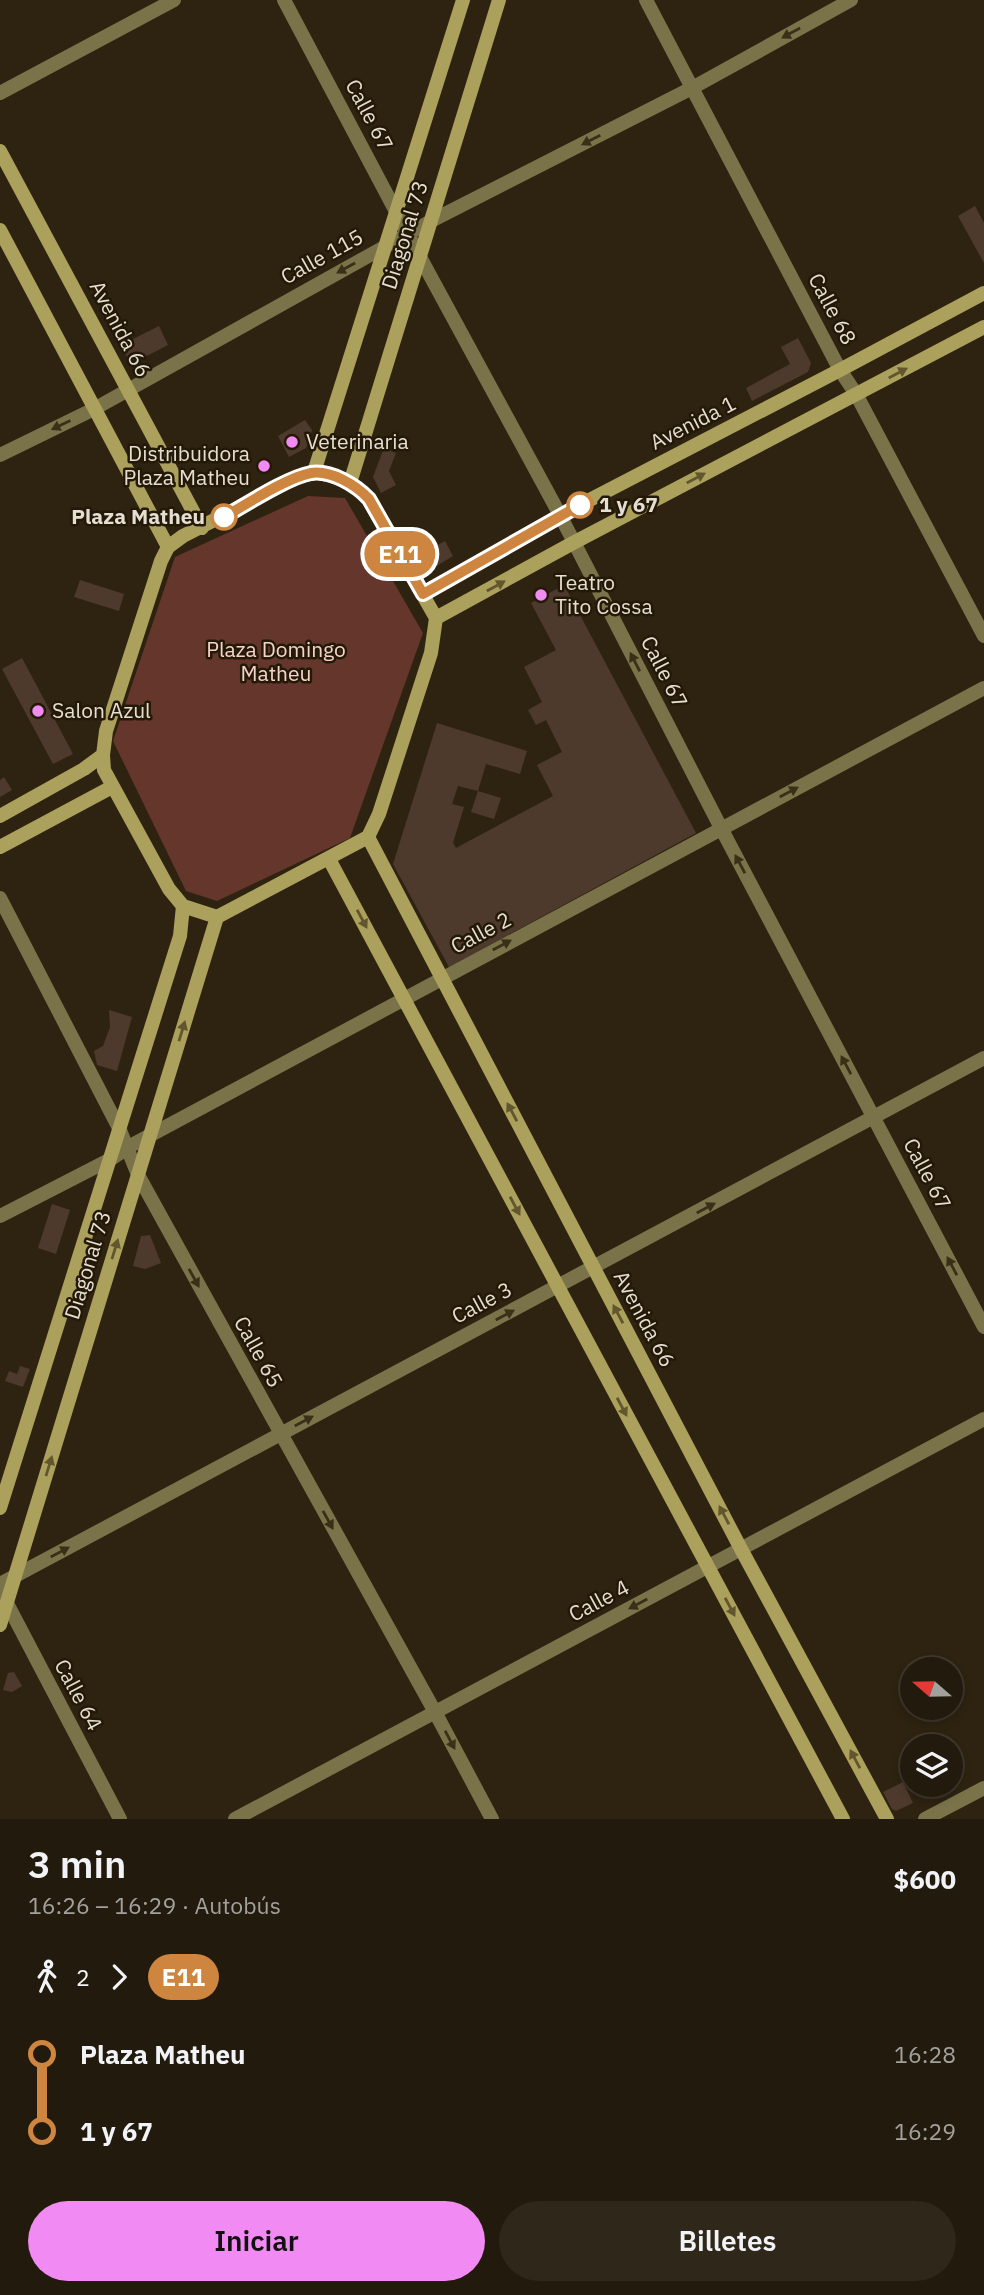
<!DOCTYPE html>
<html lang="es">
<meta charset="utf-8">
<style>
body{margin:0;font-family:"IBM Plex Sans",sans-serif;background:#2e271a;color:#f1f3f6;height:100vh;display:flex;flex-direction:column;font-size:26px;white-space:nowrap}
*{box-sizing:border-box;margin:0}
p{font-size:23px;color:#a2a19d}
.icon{flex:none;width:38px;height:38px;fill:none;stroke:currentColor;stroke-width:2;stroke-linecap:round;stroke-linejoin:round}
.map{position:relative;height:1819px;overflow:hidden}
.side{display:flex;flex-direction:column;background:#221a0c;flex:1}
.side>*{flex:none}
.badge{padding:0 14px;border-radius:23px;font-size:24px;line-height:46px}
.needle{width:46px;rotate:290deg}
.fabs{position:absolute;left:900px;top:1657px;display:grid;gap:14px}
.fabs a{display:grid;place-items:center;width:63px;height:63px;border-radius:50%;background:#221a0c;box-shadow:0 4px 10px #0003,0 0 0 2px #3f382d;font-size:35px}
.map>.badge{position:absolute;translate:-50% -50%;box-shadow:0 0 0 4px #fff}
.legs{display:flex;align-items:center;gap:10px;height:77px;padding:0 28px;font-size:23px}
.legs p{margin-inline-start:auto}
.headline{display:flex;align-items:center;justify-content:space-between;height:119px;padding:0 28px}
h1{font-size:38px;font-weight:600;line-height:52px}
.action{display:flex;gap:14px;margin-top:auto;padding:14px 28px}
.action a{flex:1;height:80px;border-radius:42px;background:#f28af3;color:#111;font-size:28px;font-weight:600;line-height:80px;text-align:center}
.action a+a{background:#2e271a;color:#f1f3f6}
ul{padding:0 28px;list-style:none}
li{display:flex;align-items:center;gap:24px;height:77px;font-size:26px}
li i{display:grid;place-items:center;width:10px;height:100%;margin:0 9px;background:currentColor}
li i::after{content:'';width:18px;height:18px;margin:-9px;border:5px solid;border-radius:50%;background:#221a0c}
li p{margin-inline-start:auto}
li:first-child i{background:linear-gradient(#0000 50%,currentColor 0)}
li:last-child i{background:linear-gradient(currentColor 50%,#0000 0)}
.map>svg:first-child{display:block}
.green{fill:#64362c}
.building{fill:#4d3a2d}
.lines{fill:none;stroke-linecap:round;stroke-linejoin:round}
.street{stroke:#7a734a;stroke-width:14}
.secondary{stroke:#aba05c;stroke-width:14}
.oneway{fill:#3a3018}
.oneway2{fill:#61562d}
.line-1-casing{stroke:#fff;stroke-width:16}
.line-1{stroke:#cd853f;stroke-width:10}
.poi-dot{fill:#f28af3;stroke:#241907;stroke-width:2.5}
.stop-1-dot{fill:#fff;stroke:#cd853f;stroke-width:3.5}
.labels{text-anchor:middle;stroke-width:5;stroke-linejoin:round;paint-order:stroke}
.street-label{font-size:21px;fill:#e5ded2;stroke:#241907}
.poi-label{font-size:21px;fill:#e5ded2;stroke:#241907;text-anchor:start}
.stop-label{font-size:21px;font-weight:bold;fill:#e5ded2;stroke:#241907;text-anchor:start}
.park-label{font-size:21px;fill:#f5d2ca;stroke:#241907}
</style>
<div class="map">
<svg width="984" height="1819" viewBox="0 0 984 1819">
<rect width="100%" height="100%" fill="#2e2310"/>
<path class="green" d="M308,496L345,498L423,633L350,838L217,901L186,891L113,741L175,557Z"/>
<path class="building" d="M975,206L984,223V263L958,216Z
M159,326L168,345L137,361L128,359L121,345Z
M798,338L811,363L808,372L752,401L746,388L790,364L781,347Z
M305,420L312,430L306,448L289,457L278,436Z
M384,448L396,453L389,471L396,485L381,493L373,477Z
M445,541L453,556L427,572L418,556Z
M80,580L124,594L119,611L74,597Z
M564,585L696,833L449,967L393,864L437,723L527,751L520,774L486,764L478,791L458,786L452,804L464,807L453,843L456,848L553,796L537,765L562,752L546,720L536,725L528,710L542,702L524,667L556,650L531,603Z
M22,658L73,754L53,764L2,669Z
M4,777L12,790L0,797V780Z
M478,791L501,798L494,819L471,812Z
M109,1010L132,1017L117,1071L97,1065L94,1051L103,1046L110,1027Z
M52,1204L70,1210L56,1254L38,1248Z
M150,1235L161,1263L145,1269L133,1266L141,1236Z
M20,1366L30,1369L23,1387L5,1381L9,1371L17,1374Z
M14,1672L22,1686L12,1692L3,1690L8,1673Z
M903,1782L913,1803L896,1811L892,1809L883,1792Z"/>
<g class="lines">
<path class="street" d="M284,0L420,257L560,515L721,828L984,1327
M646,0L840,370L856,394L984,636
M0,93L174,0
M0,455L94,409L431,221L692,88L851,0
M0,898L120,1130L138,1175L435,1712L492,1819
M0,1216L111,1159L132,1145L984,688
M0,1584L984,1058
M0,1590L120,1819
M235,1819L984,1419
M925,1819L984,1788"/>
<path class="secondary" d="M0,151L202,528
M0,230L168,547
M314,472C336,476 354,482 368,499L436,618L431,653L379,814L368,837L217,917L183,906L169,889L104,770L103,755L106,731L161,561L168,547L183,536L298,477Z
M314,472L463,0
M350,483L499,0
M423,594L580,505L840,370L984,293
M436,618L573,543L984,327
M0,816L84,769L103,755
M368,837L741,1549L887,1819
M0,847L112,787
M329,859L843,1819
M0,1508L180,936L183,906
M0,1625L217,917"/>
</g>
<defs><path id="oneway-solid" d="M-6-.8H1V-3.2L6.5 0L1 3.2V.8H-6Z" transform="scale(1.75)"/></defs>
<g class="oneway">
<use href="#oneway-solid" transform="translate(791 33) rotate(151)"/>
<use href="#oneway-solid" transform="translate(591 140) rotate(153)"/>
<use href="#oneway-solid" transform="translate(346 268) rotate(151)"/>
<use href="#oneway-solid" transform="translate(61 425) rotate(154)"/>
<use href="#oneway-solid" transform="translate(635 662) rotate(-117)"/>
<use href="#oneway-solid" transform="translate(789 792) rotate(-28)"/>
<use href="#oneway-solid" transform="translate(740 864) rotate(-118)"/>
<use href="#oneway-solid" transform="translate(502 945) rotate(-28)"/>
<use href="#oneway-solid" transform="translate(846 1065) rotate(-118)"/>
<use href="#oneway-solid" transform="translate(706 1208) rotate(-28)"/>
<use href="#oneway-solid" transform="translate(952 1266) rotate(-118)"/>
<use href="#oneway-solid" transform="translate(194 1278) rotate(61)"/>
<use href="#oneway-solid" transform="translate(505 1315) rotate(-28)"/>
<use href="#oneway-solid" transform="translate(304 1421) rotate(-28)"/>
<use href="#oneway-solid" transform="translate(328 1520) rotate(61)"/>
<use href="#oneway-solid" transform="translate(60 1552) rotate(-28)"/>
<use href="#oneway-solid" transform="translate(638 1604) rotate(152)"/>
<use href="#oneway-solid" transform="translate(450 1740) rotate(62)"/>
</g>
<g class="oneway2">
<use href="#oneway-solid" transform="translate(898 373) rotate(-28)"/>
<use href="#oneway-solid" transform="translate(696 478) rotate(-28)"/>
<use href="#oneway-solid" transform="translate(496 586) rotate(-29)"/>
<use href="#oneway-solid" transform="translate(362 919) rotate(62)"/>
<use href="#oneway-solid" transform="translate(182 1031) rotate(-73)"/>
<use href="#oneway-solid" transform="translate(512 1112) rotate(-118)"/>
<use href="#oneway-solid" transform="translate(515 1206) rotate(62)"/>
<use href="#oneway-solid" transform="translate(115 1249) rotate(-73)"/>
<use href="#oneway-solid" transform="translate(618 1314) rotate(-118)"/>
<use href="#oneway-solid" transform="translate(622 1407) rotate(62)"/>
<use href="#oneway-solid" transform="translate(49 1466) rotate(-73)"/>
<use href="#oneway-solid" transform="translate(724 1515) rotate(-118)"/>
<use href="#oneway-solid" transform="translate(730 1607) rotate(62)"/>
<use href="#oneway-solid" transform="translate(855 1759) rotate(-118)"/>
</g>
<g class="lines">
<defs>
<path id="line-1" d="M224,517C247,504 286,478 311,473C331,470 356,485 369,499L423,594L580,505"/>
</defs>
<use href="#line-1" class="line-1-casing"/>
<use href="#line-1" class="line-1"/>
</g>
<g class="poi-dot">
<circle cx="292" cy="442" r="7"/>
<circle cx="264" cy="466" r="7"/>
<circle cx="541" cy="595" r="7"/>
<circle cx="38" cy="711" r="7"/>
</g>
<g class="stop-1-dot">
<circle cx="580" cy="505" r="12"/>
<circle cx="224" cy="517" r="12"/>
</g>
<g class="labels">
<g class="street-label">
<text transform="translate(369 115) rotate(62)" y="7">Calle 67</text>
<text transform="translate(405 235) rotate(-73)" y="7">Diagonal 73</text>
<text transform="translate(322 257) rotate(-29)" y="7">Calle 115</text>
<text transform="translate(832 309) rotate(62)" y="7">Calle 68</text>
<text transform="translate(120 329) rotate(62)" y="7">Avenida 66</text>
<text transform="translate(693 423) rotate(-27)" y="7">Avenida 1</text>
<text transform="translate(664 672) rotate(63)" y="7">Calle 67</text>
<text transform="translate(481 933) rotate(-28)" y="7">Calle 2</text>
<text transform="translate(927 1174) rotate(62)" y="7">Calle 67</text>
<text transform="translate(88 1265) rotate(-73)" y="7">Diagonal 73</text>
<text transform="translate(482 1303) rotate(-28)" y="7">Calle 3</text>
<text transform="translate(644 1319) rotate(62)" y="7">Avenida 66</text>
<text transform="translate(258 1352) rotate(61)" y="7">Calle 65</text>
<text transform="translate(599 1601) rotate(-28)" y="7">Calle 4</text>
<text transform="translate(78 1695) rotate(62)" y="7">Calle 64</text>
</g>
<g class="poi-label">
<text x="306" y="449">Veterinaria</text>
<text x="250" y="461" text-anchor="end">Distribuidora<tspan x="250" dy="24">Plaza Matheu</tspan></text>
<text x="555" y="590">Teatro<tspan x="555" dy="24">Tito Cossa</tspan></text>
<text x="52" y="718">Salon Azul</text>
</g>
<g class="stop-label">
<text x="599" y="512">1 y 67</text>
<text x="205" y="524" text-anchor="end">Plaza Matheu</text>
</g>
<g class="park-label">
<text x="276" y="657">Plaza Domingo<tspan x="276" dy="24">Matheu</tspan></text>
</g>
</g>
</svg>
<div class="fabs">
<a><svg class="needle" viewBox="-14 -14 28 28"><path d="M0-13l5 13h-10z" fill="#e53935"/><path d="M0 13l5-13h-10z" fill="#a2a19d"/></svg></a>
<a><svg class="icon" aria-label="layers" viewBox="0 0 24 24"><path d="M12 4l9 5-9 5-9-5zM3 14l9 5 9-5"/></svg></a>
</div>
<b class="badge" style="left:400px;top:554px;background:#cd853f;color:#fff">E11</b>
</div>
<section class="side">
<div class="headline"><div><h1>3 min</h1><p>16:26 – 16:29 · Autobús</p></div><b>$600</b></div>
<div class="legs"><svg class="icon" aria-label="walk" viewBox="0 0 24 24"><circle cx="13" cy="4" r="2"/><path d="M13 8l-2 6 4 7M11 14l-3 7M7 12l3-4h3l4 4"/></svg>2<svg class="icon" aria-label="forward" viewBox="0 0 24 24"><path d="M9 5l7 7-7 7"/></svg><b class="badge" style="background:#cd853f;color:#fff">E11</b></div>
<ul>
<li><i style="color:#cd853f"></i><b>Plaza Matheu</b><p>16:28</p></li>
<li><i style="color:#cd853f"></i><b>1 y 67</b><p>16:29</p></li>
</ul>
<div class="action"><a>Iniciar</a><a>Billetes</a></div>
</section>
